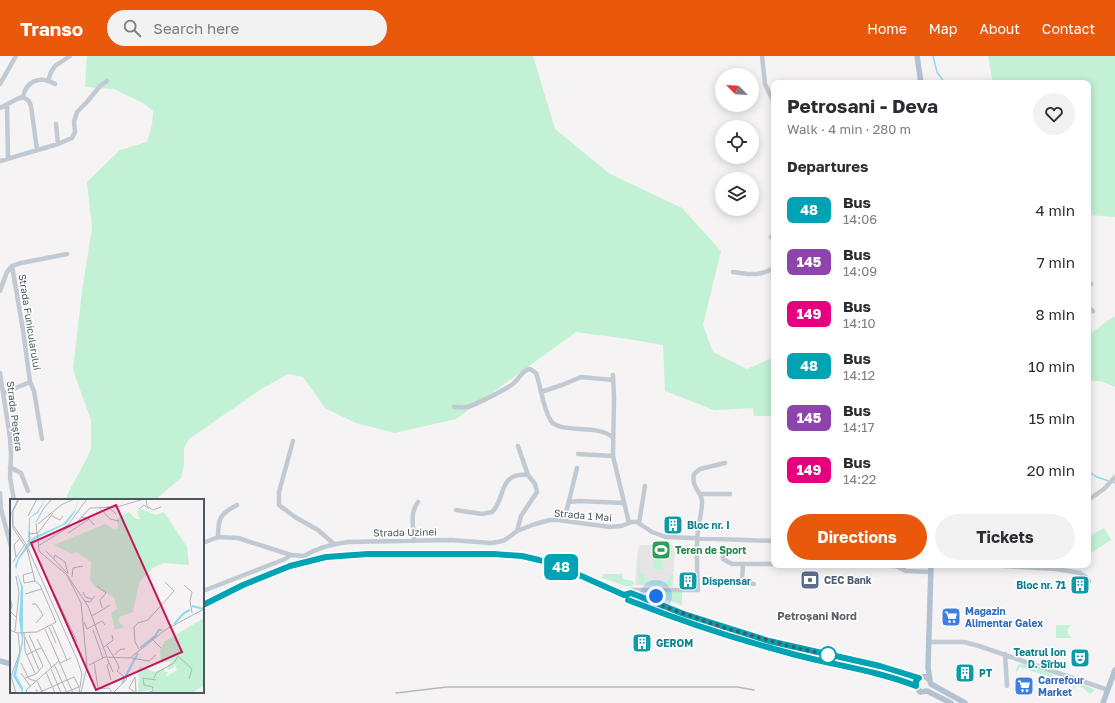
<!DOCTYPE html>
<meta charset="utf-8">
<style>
body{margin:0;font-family:"Golos Text",sans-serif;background:#f2f2f3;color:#2b2b33;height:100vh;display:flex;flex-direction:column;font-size:15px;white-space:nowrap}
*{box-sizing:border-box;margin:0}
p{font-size:13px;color:#7c7c81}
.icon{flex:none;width:22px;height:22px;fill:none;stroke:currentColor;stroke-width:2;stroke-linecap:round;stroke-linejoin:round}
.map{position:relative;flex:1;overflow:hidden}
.drawer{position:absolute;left:771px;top:24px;width:320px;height:488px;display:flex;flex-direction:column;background:#fff;border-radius:8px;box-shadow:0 2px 10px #0003}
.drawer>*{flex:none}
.badge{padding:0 8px;border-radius:6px;font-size:14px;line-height:26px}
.needle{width:26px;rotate:294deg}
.controls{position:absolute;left:715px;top:12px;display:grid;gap:8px}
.controls a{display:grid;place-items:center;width:44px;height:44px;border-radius:50%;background:#fff;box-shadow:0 2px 10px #0003;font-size:20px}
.you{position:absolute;width:20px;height:20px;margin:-10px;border:3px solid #fff;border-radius:50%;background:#1a73e8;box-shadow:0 0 0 6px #1a73e833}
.map>.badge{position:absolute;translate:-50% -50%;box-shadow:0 0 0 2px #fff}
h2{padding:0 16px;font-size:15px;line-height:36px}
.round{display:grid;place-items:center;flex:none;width:42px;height:42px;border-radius:21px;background:#f2f2f3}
.overview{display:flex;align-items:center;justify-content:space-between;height:68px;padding:0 16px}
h1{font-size:19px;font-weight:700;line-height:30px}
.cta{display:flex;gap:8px;margin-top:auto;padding:8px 16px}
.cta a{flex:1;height:46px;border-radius:24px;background:#ea580c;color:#fff;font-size:16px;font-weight:700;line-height:46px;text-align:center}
.cta a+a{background:#f2f2f3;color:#2b2b33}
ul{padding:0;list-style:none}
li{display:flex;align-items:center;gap:12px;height:52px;padding:0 16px}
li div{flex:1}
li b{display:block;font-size:15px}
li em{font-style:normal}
li .badge{min-width:44px;font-weight:700;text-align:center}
header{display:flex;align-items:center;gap:24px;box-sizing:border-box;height:56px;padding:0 20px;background:#ea580c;color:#fff}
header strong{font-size:19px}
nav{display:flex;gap:22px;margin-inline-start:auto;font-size:14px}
.search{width:280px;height:36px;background:#f2f2f3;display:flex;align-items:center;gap:10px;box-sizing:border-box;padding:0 14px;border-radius:22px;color:#7c7c81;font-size:15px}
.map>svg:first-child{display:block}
.education{fill:#e6e4e5}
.green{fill:#c3f1d5}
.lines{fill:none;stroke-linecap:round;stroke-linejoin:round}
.stream{stroke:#90daee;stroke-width:1.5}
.minor{stroke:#c1cad2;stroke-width:4.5}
.major{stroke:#b3c2d1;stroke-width:5.5}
.rail{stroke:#b5b8bd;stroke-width:1.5}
.line-casing{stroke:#fff;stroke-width:9}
.line{stroke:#00a3b4;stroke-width:6}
.walk{stroke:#4a5661;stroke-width:4;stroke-dasharray:0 7.2}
.stop-dot{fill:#fff;stroke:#00a3b4;stroke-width:2}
.labels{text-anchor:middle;stroke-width:3;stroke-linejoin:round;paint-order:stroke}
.street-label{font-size:10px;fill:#4a5661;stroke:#fff}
.culture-label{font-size:10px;font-weight:bold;fill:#0d838f;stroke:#fff;text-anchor:start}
.leisure-label{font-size:10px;font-weight:bold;fill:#27864d;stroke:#fff;text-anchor:start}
.service-label{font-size:10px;font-weight:bold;fill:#4e5e75;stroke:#fff;text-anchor:start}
.shop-label{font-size:10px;font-weight:bold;fill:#366cbe;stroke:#fff;text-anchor:start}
.neighbourhood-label{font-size:11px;font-weight:bold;fill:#5f6368;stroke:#fff}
.inset-river{fill:none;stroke:#90daee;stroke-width:2}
.inset-road{fill:none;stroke:#b1b4b9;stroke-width:1}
.view{fill:#c2185b;fill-opacity:0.15;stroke:#c2185b;stroke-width:2}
.inset-edge{fill:none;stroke:#4a5661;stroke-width:2}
</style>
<header>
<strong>Transo</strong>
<div class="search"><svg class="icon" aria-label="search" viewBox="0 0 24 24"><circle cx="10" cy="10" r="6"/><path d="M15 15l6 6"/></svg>Search here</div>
<nav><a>Home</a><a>Map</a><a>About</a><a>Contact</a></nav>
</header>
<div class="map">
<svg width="1115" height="647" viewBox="0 0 1115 647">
<rect width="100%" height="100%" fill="#f5f3f3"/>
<path class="education" d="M639,489H672L675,497L673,531L635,529L637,502Z"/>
<path class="green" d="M87,0H533L555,73L610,118L682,152L721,195L703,269L713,296L747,313L774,301V350L771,351V352H774V360H754L753,352L714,354L665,335L663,289L628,283L576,276L456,363L395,377L356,367L325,352L303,321L288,318L263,332L189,383L184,392V408L181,422L155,444H67V439L87,402L91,392V364L73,314L82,235L92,172L87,126L120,94L147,86L152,69L153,55L143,47L114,33L85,31Z
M988,0H1115V161L1088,159V27H993Z
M1115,260V331L1101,325H1092L1088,320V280L1107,265Z
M1104,472L1111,484L1091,497L1088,491V481Z
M651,489H672V498H651Z
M639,498H640V517L645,518V524L669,525L670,518L673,519L672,530L638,528Z
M653,499H663V509H662H663V514L653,513Z
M603,518H622L623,523L633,525L634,527L632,530H626L602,522Z
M665,536H682V549L661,542L663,537Z
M631,541C680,562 733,577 784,591V593L692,566L630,543Z
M1056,569H1072C1066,572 1066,578 1072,582H1056Z
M812,599H814L890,615L912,623V625L889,617Z
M1022,607L1052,617L1053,622L1020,611L1017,616L1016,615L1017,610Z
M1067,623L1094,633L1095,634L1090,638L1082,631L1076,629L1073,635L1072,634L1074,628L1068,626L1066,629L1064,625Z"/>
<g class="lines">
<path class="stream" d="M933,0L937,16L945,27
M1088,415L1097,421L1115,427"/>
<path class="minor" d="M762,0L765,28L774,47
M48,25L51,16L55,10L70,0
M0,28L16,0
M23,41L29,45L31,50L37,94
M7,49L8,102
M0,52L17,43L23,41C26,25 40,19 55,28
M56,68L58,88
M0,105L58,88L72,82L75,76L74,66L77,56L87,46L100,30L107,25
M771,181L774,180
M12,210L23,274L30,326L34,335L42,383
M733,216C750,218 758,221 774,212
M1088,227L1091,228
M0,235L7,216L12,210L21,207L67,198
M1088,251L1093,255
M0,317L10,382L11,399L10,422L14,444
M613,319L614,341L613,400L629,467
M541,336L562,329L581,321L613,324
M4,337L30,326
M454,351C459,351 463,352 467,351C475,349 509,332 514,327C520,322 522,314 530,313L536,317C541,331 543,353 551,365C560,378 599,368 612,381
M293,385L279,436V449L295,461L318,474L334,488
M578,398L613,400
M10,411L21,417L28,435
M0,437L1,453L11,491
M700,438H730
M1088,444L1104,433L1115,421
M569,446L579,445L624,447
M456,454L482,458L492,456C506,444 497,416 528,419
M564,465L577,412
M639,467L645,430
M517,475L521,460L537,436L535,428L528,419L518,390
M218,481C218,462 220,458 237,449
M414,485C414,471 409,458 418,446
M203,487L218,481L238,482L291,499L304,500
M723,499V503L732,508H774
M306,506L304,500C318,491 332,488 348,486L451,484L491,487L498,486L505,484L517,475L535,468L550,464H558L610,471L621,470L632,466H637L652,476L666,481L774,485
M743,508L742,526L754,528
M811,509H851
M867,509L896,510L906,515L930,516
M987,509L1056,513L1080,517L1086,521L1089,525
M203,535L285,503L291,499
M627,537L632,534H698C697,515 696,494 698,474C699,465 702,456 702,446C702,435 691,433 694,418L700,413L725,407
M657,548L656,542L659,534
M929,586H964L979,590L1108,634
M1005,598L1007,630"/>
<path class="major" d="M917,0L921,27
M624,539L631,537C683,559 737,577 792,591C834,601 878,606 919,622C924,619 929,621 931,628L965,647
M203,549C241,528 284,508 327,501C365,495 404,498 443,498C475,498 508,496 539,504C568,511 596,527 624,539L628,544L695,569L763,590L891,621L916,630L920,636L927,635L951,647
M0,605L11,608
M930,624L928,612L931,509
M1103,647L1115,614"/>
<path class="rail" d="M396,637L447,631H737L754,634"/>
</g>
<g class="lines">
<defs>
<path id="line" d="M203,549L243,529L290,510L326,501L368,498H494L522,500L539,504L559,510L624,539L631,537L684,558L769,585L880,610L919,622L916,625V630C875,614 832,609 789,597C735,583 681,565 628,544"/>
</defs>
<use href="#line" class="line-casing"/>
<use href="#line" class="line"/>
<path class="walk" d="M656,540L657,548L725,572L793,591L828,599"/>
</g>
<defs>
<symbol id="building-square" viewBox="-11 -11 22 22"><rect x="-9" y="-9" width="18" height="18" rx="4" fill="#0f9aa8" stroke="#fff"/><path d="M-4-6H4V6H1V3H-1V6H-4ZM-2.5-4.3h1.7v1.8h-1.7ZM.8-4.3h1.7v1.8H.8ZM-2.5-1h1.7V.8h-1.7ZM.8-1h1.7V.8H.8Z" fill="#fff"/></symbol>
<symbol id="stadium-square" viewBox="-11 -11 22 22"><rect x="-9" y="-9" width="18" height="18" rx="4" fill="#2e9e5b" stroke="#fff"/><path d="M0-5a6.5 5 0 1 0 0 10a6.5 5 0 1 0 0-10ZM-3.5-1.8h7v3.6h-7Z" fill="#fff"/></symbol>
<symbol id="bank-square" viewBox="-11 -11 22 22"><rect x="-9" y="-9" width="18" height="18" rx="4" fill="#5c6f8a" stroke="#fff"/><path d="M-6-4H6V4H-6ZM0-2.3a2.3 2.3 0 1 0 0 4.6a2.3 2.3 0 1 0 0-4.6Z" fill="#fff"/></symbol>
<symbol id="supermarket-square" viewBox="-11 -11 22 22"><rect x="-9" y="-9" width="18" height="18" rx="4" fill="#3f7fe0" stroke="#fff"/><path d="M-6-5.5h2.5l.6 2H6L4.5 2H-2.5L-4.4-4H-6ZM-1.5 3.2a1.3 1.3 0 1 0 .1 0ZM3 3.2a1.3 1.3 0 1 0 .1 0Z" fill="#fff"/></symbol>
<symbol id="theatre-square" viewBox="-11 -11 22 22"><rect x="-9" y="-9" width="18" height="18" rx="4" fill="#0f9aa8" stroke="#fff"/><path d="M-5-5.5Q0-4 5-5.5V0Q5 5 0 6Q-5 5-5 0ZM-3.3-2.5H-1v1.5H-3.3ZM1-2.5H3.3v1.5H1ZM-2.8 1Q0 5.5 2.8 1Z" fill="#fff"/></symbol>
</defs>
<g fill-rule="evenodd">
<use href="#building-square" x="662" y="458" width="22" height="22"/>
<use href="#stadium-square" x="650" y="483" width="22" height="22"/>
<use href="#bank-square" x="799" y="513" width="22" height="22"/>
<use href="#building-square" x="677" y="514" width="22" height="22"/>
<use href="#building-square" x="1069" y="518" width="22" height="22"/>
<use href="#supermarket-square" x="940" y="550" width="22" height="22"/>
<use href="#building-square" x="631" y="576" width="22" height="22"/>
<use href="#theatre-square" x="1069" y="591" width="22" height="22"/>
<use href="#building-square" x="954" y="606" width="22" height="22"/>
<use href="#supermarket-square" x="1013" y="619" width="22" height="22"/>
</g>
<circle class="stop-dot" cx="828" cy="599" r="8"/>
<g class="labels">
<g class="street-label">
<text transform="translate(30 266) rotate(81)" y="4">Strada Funicularului</text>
<text transform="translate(15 360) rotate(83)" y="4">Strada Peștera</text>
<text transform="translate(583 459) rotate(5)" y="4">Strada 1 Mai</text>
<text transform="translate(405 476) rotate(-1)" y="4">Strada Uzinei</text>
</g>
<g class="culture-label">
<text x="687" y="473">Bloc nr. I</text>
<text x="702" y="529">Dispensar</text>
<text x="1066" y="533" text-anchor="end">Bloc nr. 71</text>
<text x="656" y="591">GEROM</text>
<text x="1066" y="600" text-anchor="end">Teatrul Ion<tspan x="1066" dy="12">D. Sîrbu</tspan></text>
<text x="979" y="621">PT</text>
</g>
<g class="leisure-label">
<text x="675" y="498">Teren de Sport</text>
</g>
<g class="service-label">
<text x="824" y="528">CEC Bank</text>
</g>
<g class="shop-label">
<text x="965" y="559">Magazin<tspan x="965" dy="12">Alimentar Galex</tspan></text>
<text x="1038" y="628">Carrefour<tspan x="1038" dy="12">Market</tspan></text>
</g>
<g class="neighbourhood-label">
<text x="817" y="564">Petroșani Nord</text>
</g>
</g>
<g transform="translate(10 443)">
<rect width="194" height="194" fill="#f5f3f3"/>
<path d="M131,10L146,16L154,13L177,48L179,66L154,64L143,69L129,84L123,113L109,118V123L114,128L105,131L101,114L107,110L104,98L85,88L80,80L81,63L67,53L61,55L44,46L95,25L104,30L108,29L107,19L119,13L126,20H130L127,12ZM194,119V186L182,194H137L144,192L145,188L142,191L128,193L129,167L145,173L153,169L155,173H158L156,178L167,171L164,164V168L159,171L157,168L162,162L151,164L150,151L154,143Z" fill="#c3f1d5"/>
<path d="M35,0L28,14L20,19V42L24,38L53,25L65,11L69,0L65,13L56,25L25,40L9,60L6,71L13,88V144L6,176L13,189V194L3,177L12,142L9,120L11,88L5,67L8,59L18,44L19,19L27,13Z" fill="#90daee"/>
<path class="inset-river" d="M182,107L194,110M164,125L174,114L180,111M130,149L145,137L149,131H152M112,184L128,154"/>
<path class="inset-road" d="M9,0L3,12V26L16,45L67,160L72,175L69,194M136,0L137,7L143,11L151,8M97,7L106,15M89,8L100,20L109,22M129,10L134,6L139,10M18,17L27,0M42,17L50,21L53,17M71,18L79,20L84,26M26,23L34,9L42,0M26,24L29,52L57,76L71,104L77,167L71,194M28,25L51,6L64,0M58,34L79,20M19,35L28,34L43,14M43,35L58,26L77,0M17,43L20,40L19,32M28,47L67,23L80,9L107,8L134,0M36,52L57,74M6,58L4,46L10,39M44,59L45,56L55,63L58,75M3,63L15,45M23,73L13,76L14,84L25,82M57,76L78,107L97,158M62,78L63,69L73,67M174,86L182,93L180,102L182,114M87,87L96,94L90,101L92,109M73,93L75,98L82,100M15,95L32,90M45,96L67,143M0,98L2,107L0,112L7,119M74,102L80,103L85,97M22,105H26L33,116L26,124M82,117L100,106M74,123L77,130L92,122L95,126M42,126L57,161M39,128L46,144M35,130L63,194M0,131L7,134L27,133L46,123L30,86L25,82L17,50L3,29L2,13L8,0M83,131L93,159M5,132L9,94L6,77M14,134L15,152L25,174M15,138L29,171M27,140L42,169M142,140L151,149M97,147L108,165L109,169L107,172M93,149L103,141L102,136M129,150L125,143L124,128L128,124L138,121L164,92L155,83M16,156L31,149M104,156L111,150H115M97,159L103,173M121,159L139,162L146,156M84,163L88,189M11,164L19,180L26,182M50,164L61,159M99,164L97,166L101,181M44,165L57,194M79,166L95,158L120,159L155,131L194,110M41,170L51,194M36,173L45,194M11,174L20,187M125,178L119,189L126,194M125,178L126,193M15,179L26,175L33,167L19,136M144,179L146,174L164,164L168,157L182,170L179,180M27,182L33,194M26,190L28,194L64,178L69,188L56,193M85,190L99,189L102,194M6,194L1,177L10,153L8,134M17,194L16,191L49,162M103,194L117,180L107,172M137,194L143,192V188L134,186L133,179L146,181"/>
<path class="view" d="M106,6L172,153L86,191L21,44Z"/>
<rect width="194" height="194" class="inset-edge"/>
</g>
</svg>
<div class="controls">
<a><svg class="needle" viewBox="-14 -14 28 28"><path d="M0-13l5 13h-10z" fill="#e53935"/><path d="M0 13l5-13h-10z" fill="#7c7c81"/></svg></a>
<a><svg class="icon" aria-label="locate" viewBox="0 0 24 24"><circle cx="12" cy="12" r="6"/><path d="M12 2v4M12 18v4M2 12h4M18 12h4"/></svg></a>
<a><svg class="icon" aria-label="layers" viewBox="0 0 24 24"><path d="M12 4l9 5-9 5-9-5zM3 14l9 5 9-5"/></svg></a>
</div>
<div class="you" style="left:656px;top:540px"></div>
<b class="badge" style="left:561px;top:511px;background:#00a3b4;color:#fff">48</b>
<section class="drawer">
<div class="overview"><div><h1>Petrosani - Deva</h1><p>Walk · 4 min · 280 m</p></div><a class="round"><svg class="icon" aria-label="heart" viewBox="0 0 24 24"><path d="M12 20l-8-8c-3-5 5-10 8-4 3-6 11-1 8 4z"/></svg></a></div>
<h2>Departures</h2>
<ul>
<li><span class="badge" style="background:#00a3b4;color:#fff">48</span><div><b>Bus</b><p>14:06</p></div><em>4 min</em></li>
<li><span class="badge" style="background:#8e44ad;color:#fff">145</span><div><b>Bus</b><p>14:09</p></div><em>7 min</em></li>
<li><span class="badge" style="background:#e6007e;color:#fff">149</span><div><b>Bus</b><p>14:10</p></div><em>8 min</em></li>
<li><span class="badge" style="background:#00a3b4;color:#fff">48</span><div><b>Bus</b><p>14:12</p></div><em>10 min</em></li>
<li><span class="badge" style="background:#8e44ad;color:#fff">145</span><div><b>Bus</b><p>14:17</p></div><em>15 min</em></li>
<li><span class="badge" style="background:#e6007e;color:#fff">149</span><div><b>Bus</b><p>14:22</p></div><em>20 min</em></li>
</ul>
<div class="cta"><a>Directions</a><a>Tickets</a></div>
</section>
</div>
